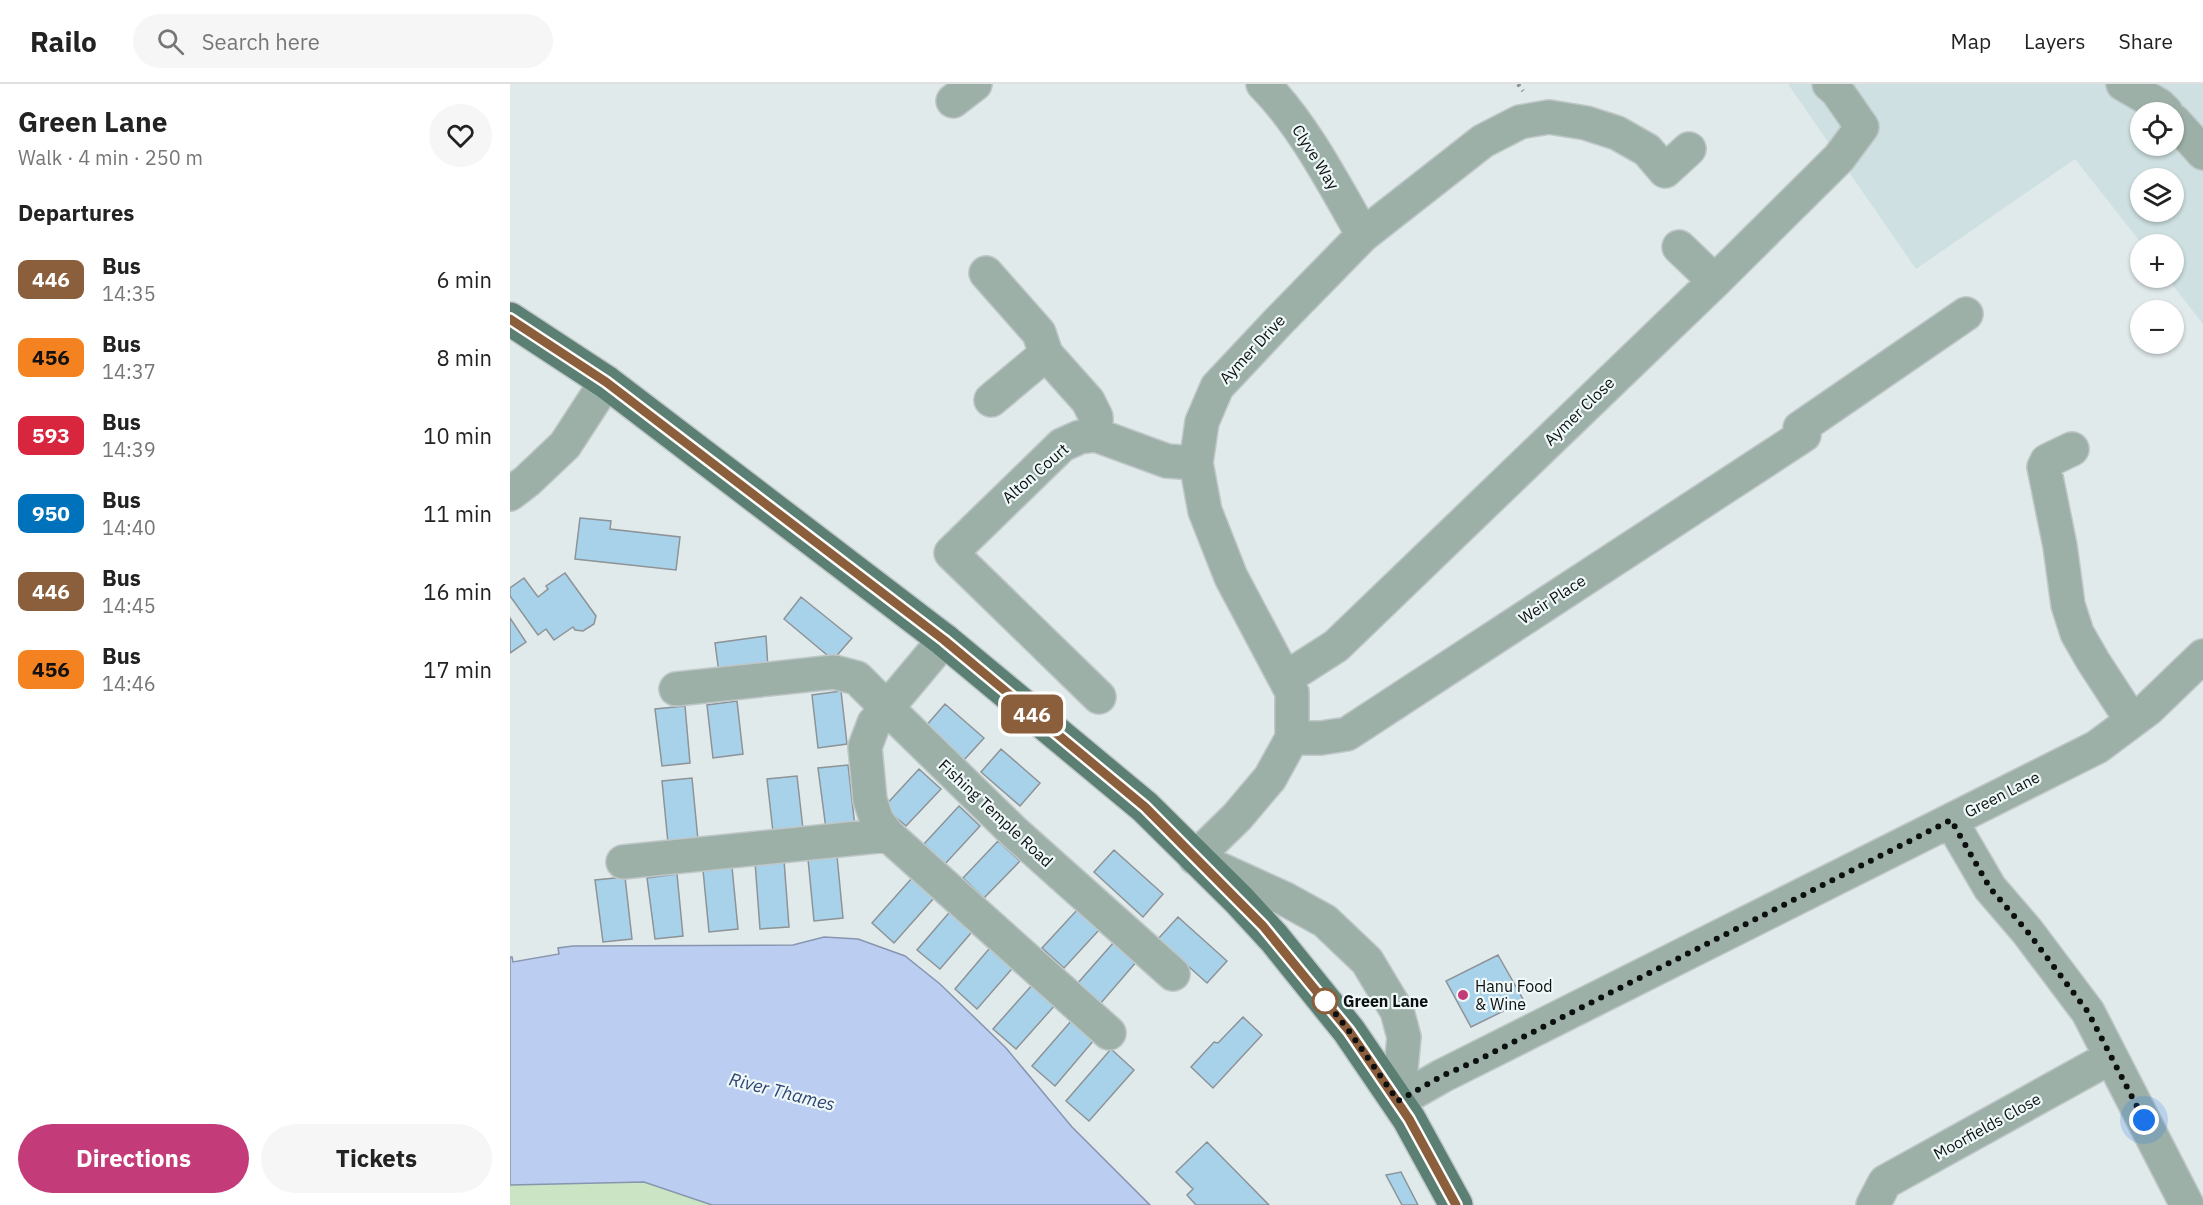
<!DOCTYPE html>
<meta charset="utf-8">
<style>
body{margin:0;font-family:"IBM Plex Sans",sans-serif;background:#f6f6f6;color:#222;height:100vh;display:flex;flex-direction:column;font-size:22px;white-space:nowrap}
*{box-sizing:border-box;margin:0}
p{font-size:20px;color:#767676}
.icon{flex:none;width:33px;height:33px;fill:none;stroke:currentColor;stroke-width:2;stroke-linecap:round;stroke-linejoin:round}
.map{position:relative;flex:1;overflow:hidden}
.panel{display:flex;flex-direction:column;background:#fff;width:510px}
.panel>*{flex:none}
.badge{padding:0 12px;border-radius:9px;font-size:21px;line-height:39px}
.fabs{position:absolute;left:1620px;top:18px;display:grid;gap:12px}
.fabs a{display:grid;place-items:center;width:54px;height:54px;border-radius:50%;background:#fff;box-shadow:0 2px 4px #0004;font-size:30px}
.you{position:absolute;width:30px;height:30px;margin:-15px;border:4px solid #fff;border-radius:50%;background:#1a73e8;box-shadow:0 0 0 9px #1a73e833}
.map>.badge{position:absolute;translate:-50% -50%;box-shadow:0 0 0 3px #fff}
h2{padding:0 18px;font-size:22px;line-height:54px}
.round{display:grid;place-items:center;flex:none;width:63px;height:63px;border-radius:32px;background:#f6f6f6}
.headline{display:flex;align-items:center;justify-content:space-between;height:102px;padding:0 18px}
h1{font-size:28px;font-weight:800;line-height:45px}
.action{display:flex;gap:12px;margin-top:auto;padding:12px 18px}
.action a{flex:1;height:69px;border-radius:36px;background:#c33b78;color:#fff;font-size:24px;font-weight:800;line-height:69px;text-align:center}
.action a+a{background:#f6f6f6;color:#222}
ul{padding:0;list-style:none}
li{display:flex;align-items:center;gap:18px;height:78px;padding:0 18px}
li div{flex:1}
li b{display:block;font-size:22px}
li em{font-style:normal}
li .badge{min-width:66px;font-weight:700;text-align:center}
header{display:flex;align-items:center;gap:36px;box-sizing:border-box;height:84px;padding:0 30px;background:#fff;border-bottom:2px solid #e0e0e0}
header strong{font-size:28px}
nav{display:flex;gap:33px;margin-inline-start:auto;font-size:21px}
.search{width:420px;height:54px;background:#f6f6f6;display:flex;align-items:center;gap:15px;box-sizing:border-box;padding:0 21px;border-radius:33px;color:#767676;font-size:22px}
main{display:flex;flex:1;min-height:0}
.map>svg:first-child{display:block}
.built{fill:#cee0e1;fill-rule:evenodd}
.green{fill:#cae4c4}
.water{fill:#bbcef2;stroke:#8795ae;stroke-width:1.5}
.building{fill:#a8d2ea;stroke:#8d9397;stroke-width:1.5}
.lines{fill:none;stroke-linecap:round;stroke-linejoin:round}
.minor-casing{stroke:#bfc7c8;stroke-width:36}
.major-casing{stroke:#bfc7c8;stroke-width:36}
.path{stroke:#8b9292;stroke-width:4;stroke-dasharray:3 4.5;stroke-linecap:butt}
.minor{stroke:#9cb0a8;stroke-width:33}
.major{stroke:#5b8073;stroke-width:33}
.line-casing{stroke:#fff;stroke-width:14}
.line{stroke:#8b5e3c;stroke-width:9}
.walk{stroke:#0d1010;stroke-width:6;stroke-dasharray:0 10.8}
.poi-dot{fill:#c33b78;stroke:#eff8f8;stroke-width:2}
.stop-dot{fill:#fff;stroke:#8b5e3c;stroke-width:3}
.labels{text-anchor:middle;stroke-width:4.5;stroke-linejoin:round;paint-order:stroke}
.street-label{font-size:16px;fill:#0d1010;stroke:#eff8f8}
.poi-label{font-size:16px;fill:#0d1010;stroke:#eff8f8;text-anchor:start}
.stop-label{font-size:16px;font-weight:bold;fill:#0d1010;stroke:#eff8f8;text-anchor:start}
.water-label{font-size:18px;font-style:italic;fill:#2e4473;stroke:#eff8f8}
</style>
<header>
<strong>Railo</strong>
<div class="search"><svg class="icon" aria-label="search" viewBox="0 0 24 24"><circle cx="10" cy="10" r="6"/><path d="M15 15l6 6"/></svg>Search here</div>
<nav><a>Map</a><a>Layers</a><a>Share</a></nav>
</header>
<main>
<section class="panel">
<div class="headline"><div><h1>Green Lane</h1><p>Walk · 4 min · 250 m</p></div><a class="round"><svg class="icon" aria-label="heart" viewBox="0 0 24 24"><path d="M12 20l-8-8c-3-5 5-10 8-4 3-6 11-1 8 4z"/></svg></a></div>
<h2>Departures</h2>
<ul>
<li><span class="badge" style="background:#8b5e3c;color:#fff">446</span><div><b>Bus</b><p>14:35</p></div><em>6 min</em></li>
<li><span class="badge" style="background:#f58220;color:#111">456</span><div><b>Bus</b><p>14:37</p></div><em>8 min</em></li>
<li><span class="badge" style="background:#d7263d;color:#fff">593</span><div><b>Bus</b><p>14:39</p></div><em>10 min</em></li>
<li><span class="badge" style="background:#0072bc;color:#fff">950</span><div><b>Bus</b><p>14:40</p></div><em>11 min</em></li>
<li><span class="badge" style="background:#8b5e3c;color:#fff">446</span><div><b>Bus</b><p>14:45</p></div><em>16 min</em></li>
<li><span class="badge" style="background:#f58220;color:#111">456</span><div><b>Bus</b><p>14:46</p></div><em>17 min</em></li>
</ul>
<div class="action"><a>Directions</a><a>Tickets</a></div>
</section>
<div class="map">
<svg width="1693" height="1121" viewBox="0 0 1693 1121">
<rect width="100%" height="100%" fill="#e1eaeb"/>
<path class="built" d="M1278,0H1693V240L1657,194H1664V160H1632L1565,75L1406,185ZM1630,28H1664V62H1630ZM1630,94H1664V128H1630Z"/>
<path class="green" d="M134,1098L211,1121H0V1101L4,1100Z"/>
<path class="water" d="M314,853L348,855L395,872L430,900L496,964L562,1043L640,1121H202L134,1098L0,1101V873H2L3,878L49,870L48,864L63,862L283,861Z"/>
<path class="building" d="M70,434L101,437L100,445L170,453L166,486L65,475Z
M55,489L86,532L84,540L73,547L65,546L63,543L44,556L36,545L28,551L0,512V504L14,494L28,513L38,505L36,502Z
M291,513L342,554L323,576L274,535Z
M0,534L16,558L0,569Z
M256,552L258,585L209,589L205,559Z
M331,607L337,660L308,664L302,611Z
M227,617L233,670L203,674L197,621Z
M435,620L474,654L454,676L415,643Z
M175,622L180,679L152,682L145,625Z
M491,665L530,699L510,722L471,688Z
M338,681L345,743L316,745L308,684Z
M409,685L431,705L396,742L374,723Z
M287,692L293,745L263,748L257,695Z
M182,694L188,756L158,759L152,697Z
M449,722L470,742L435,780L414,760Z
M488,757L510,777L474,814L453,794Z
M604,766L653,810L633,833L584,788Z
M327,772L333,834L304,837L298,775Z
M274,776L279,843L250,845L245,778Z
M222,783L228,845L199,848L193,786Z
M167,790L173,852L145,855L137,794Z
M115,793L122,855L93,858L85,796Z
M402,794L424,814L384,859L362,839Z
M444,823L467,842L430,885L407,866Z
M567,826L589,846L554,884L532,864Z
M668,833L717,877L697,899L648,855Z
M604,858L627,877L590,920L567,900Z
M484,859L507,879L467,925L445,905Z
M988,871L1014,917L961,943L936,897Z
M523,900L546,920L506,965L483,945Z
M733,933L752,951L703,1004L681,983L704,958L708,959Z
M562,936L584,956L545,1002L522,982Z
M601,965L624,986L579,1037L556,1017Z
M697,1058L759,1121H686L677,1111L683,1105L666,1088Z
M891,1088L908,1121H892L876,1091Z"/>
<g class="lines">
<defs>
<path id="minor" d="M753,0C793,40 825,102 853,151
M1613,0L1649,21L1656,28
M443,17L465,0
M1664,37L1693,69
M1169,163L1193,186
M476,189L529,249L536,270L578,317L586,333V351
M481,316L536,270
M1290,344L1456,230
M1562,365L1537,377L1534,383L1550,462L1558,521L1567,549L1583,577L1622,637
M0,410L17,397L55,361L96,298
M434,556L377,624L503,747L663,890
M776,594L826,562L1205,197L1329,74L1352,43L1327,7L1319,0
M166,605L324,588L347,594L377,624L364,639L355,663L360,716L367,737L378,751L599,949
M589,613L441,469L552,361L570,353L586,351L657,377L686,379
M782,654H811L837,650L1294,351
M1441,737L1480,804L1517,847L1578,928L1677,1121
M113,778L378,751
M888,1017L894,953L887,927L857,877L815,837L775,815L685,774L727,733L760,694L782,654V608L721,493L695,427L686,379L692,338L707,303L768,238L853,151L973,57L1010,38L1039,33L1076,39L1107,49L1137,66L1155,87L1179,65
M888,1017L932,992L1587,663L1638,625L1693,572
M1363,1121L1375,1098L1601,973"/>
<path id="major" d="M0,235L96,298L434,556L635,723L729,816L764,854L839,947L899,1035L946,1121"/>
</defs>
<use href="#minor" class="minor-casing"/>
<use href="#major" class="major-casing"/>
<path class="path" d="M1008,0L1013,7"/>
<use href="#minor" class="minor"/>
<use href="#major" class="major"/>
</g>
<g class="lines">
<defs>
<path id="line" d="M0,235L96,298L434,556L635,723L753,842L839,947L899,1035L946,1121"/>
</defs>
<use href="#line" class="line-casing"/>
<use href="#line" class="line"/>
<path class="walk" d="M815,917L814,915L839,947L888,1017L932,992L968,976L1441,736L1480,804L1517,847L1578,928L1634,1036"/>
</g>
<circle class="poi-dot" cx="953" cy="911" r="6"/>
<circle class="stop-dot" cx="815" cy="917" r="12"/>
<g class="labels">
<g class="street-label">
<text transform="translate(806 73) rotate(58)" y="6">Clyve Way</text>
<text transform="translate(742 265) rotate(-47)" y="6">Aymer Drive</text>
<text transform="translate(1069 327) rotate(-44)" y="6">Aymer Close</text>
<text transform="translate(525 389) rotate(-41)" y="6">Alton Court</text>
<text transform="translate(1042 515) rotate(-33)" y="6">Weir Place</text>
<text transform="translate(1492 710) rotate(-27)" y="6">Green Lane</text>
<text transform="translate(486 729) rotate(43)" y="6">Fishing Temple Road</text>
<text transform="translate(1477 1042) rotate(-29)" y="6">Moorfields Close</text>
</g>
<g class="poi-label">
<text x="965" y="908">Hanu Food<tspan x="965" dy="18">&amp; Wine</tspan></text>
</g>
<g class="stop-label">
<text x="833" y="923">Green Lane</text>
</g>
<g class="water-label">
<text transform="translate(272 1008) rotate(14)" y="6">River Thames</text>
</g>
</g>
</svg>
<div class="fabs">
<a><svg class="icon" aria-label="locate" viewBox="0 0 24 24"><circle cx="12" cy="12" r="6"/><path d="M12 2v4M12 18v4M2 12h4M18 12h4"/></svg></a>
<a><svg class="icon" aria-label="layers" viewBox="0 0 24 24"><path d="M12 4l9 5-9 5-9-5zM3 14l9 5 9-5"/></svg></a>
<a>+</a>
<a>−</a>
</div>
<div class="you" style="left:1634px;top:1036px"></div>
<b class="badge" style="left:522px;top:630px;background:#8b5e3c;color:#fff">446</b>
</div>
</main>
